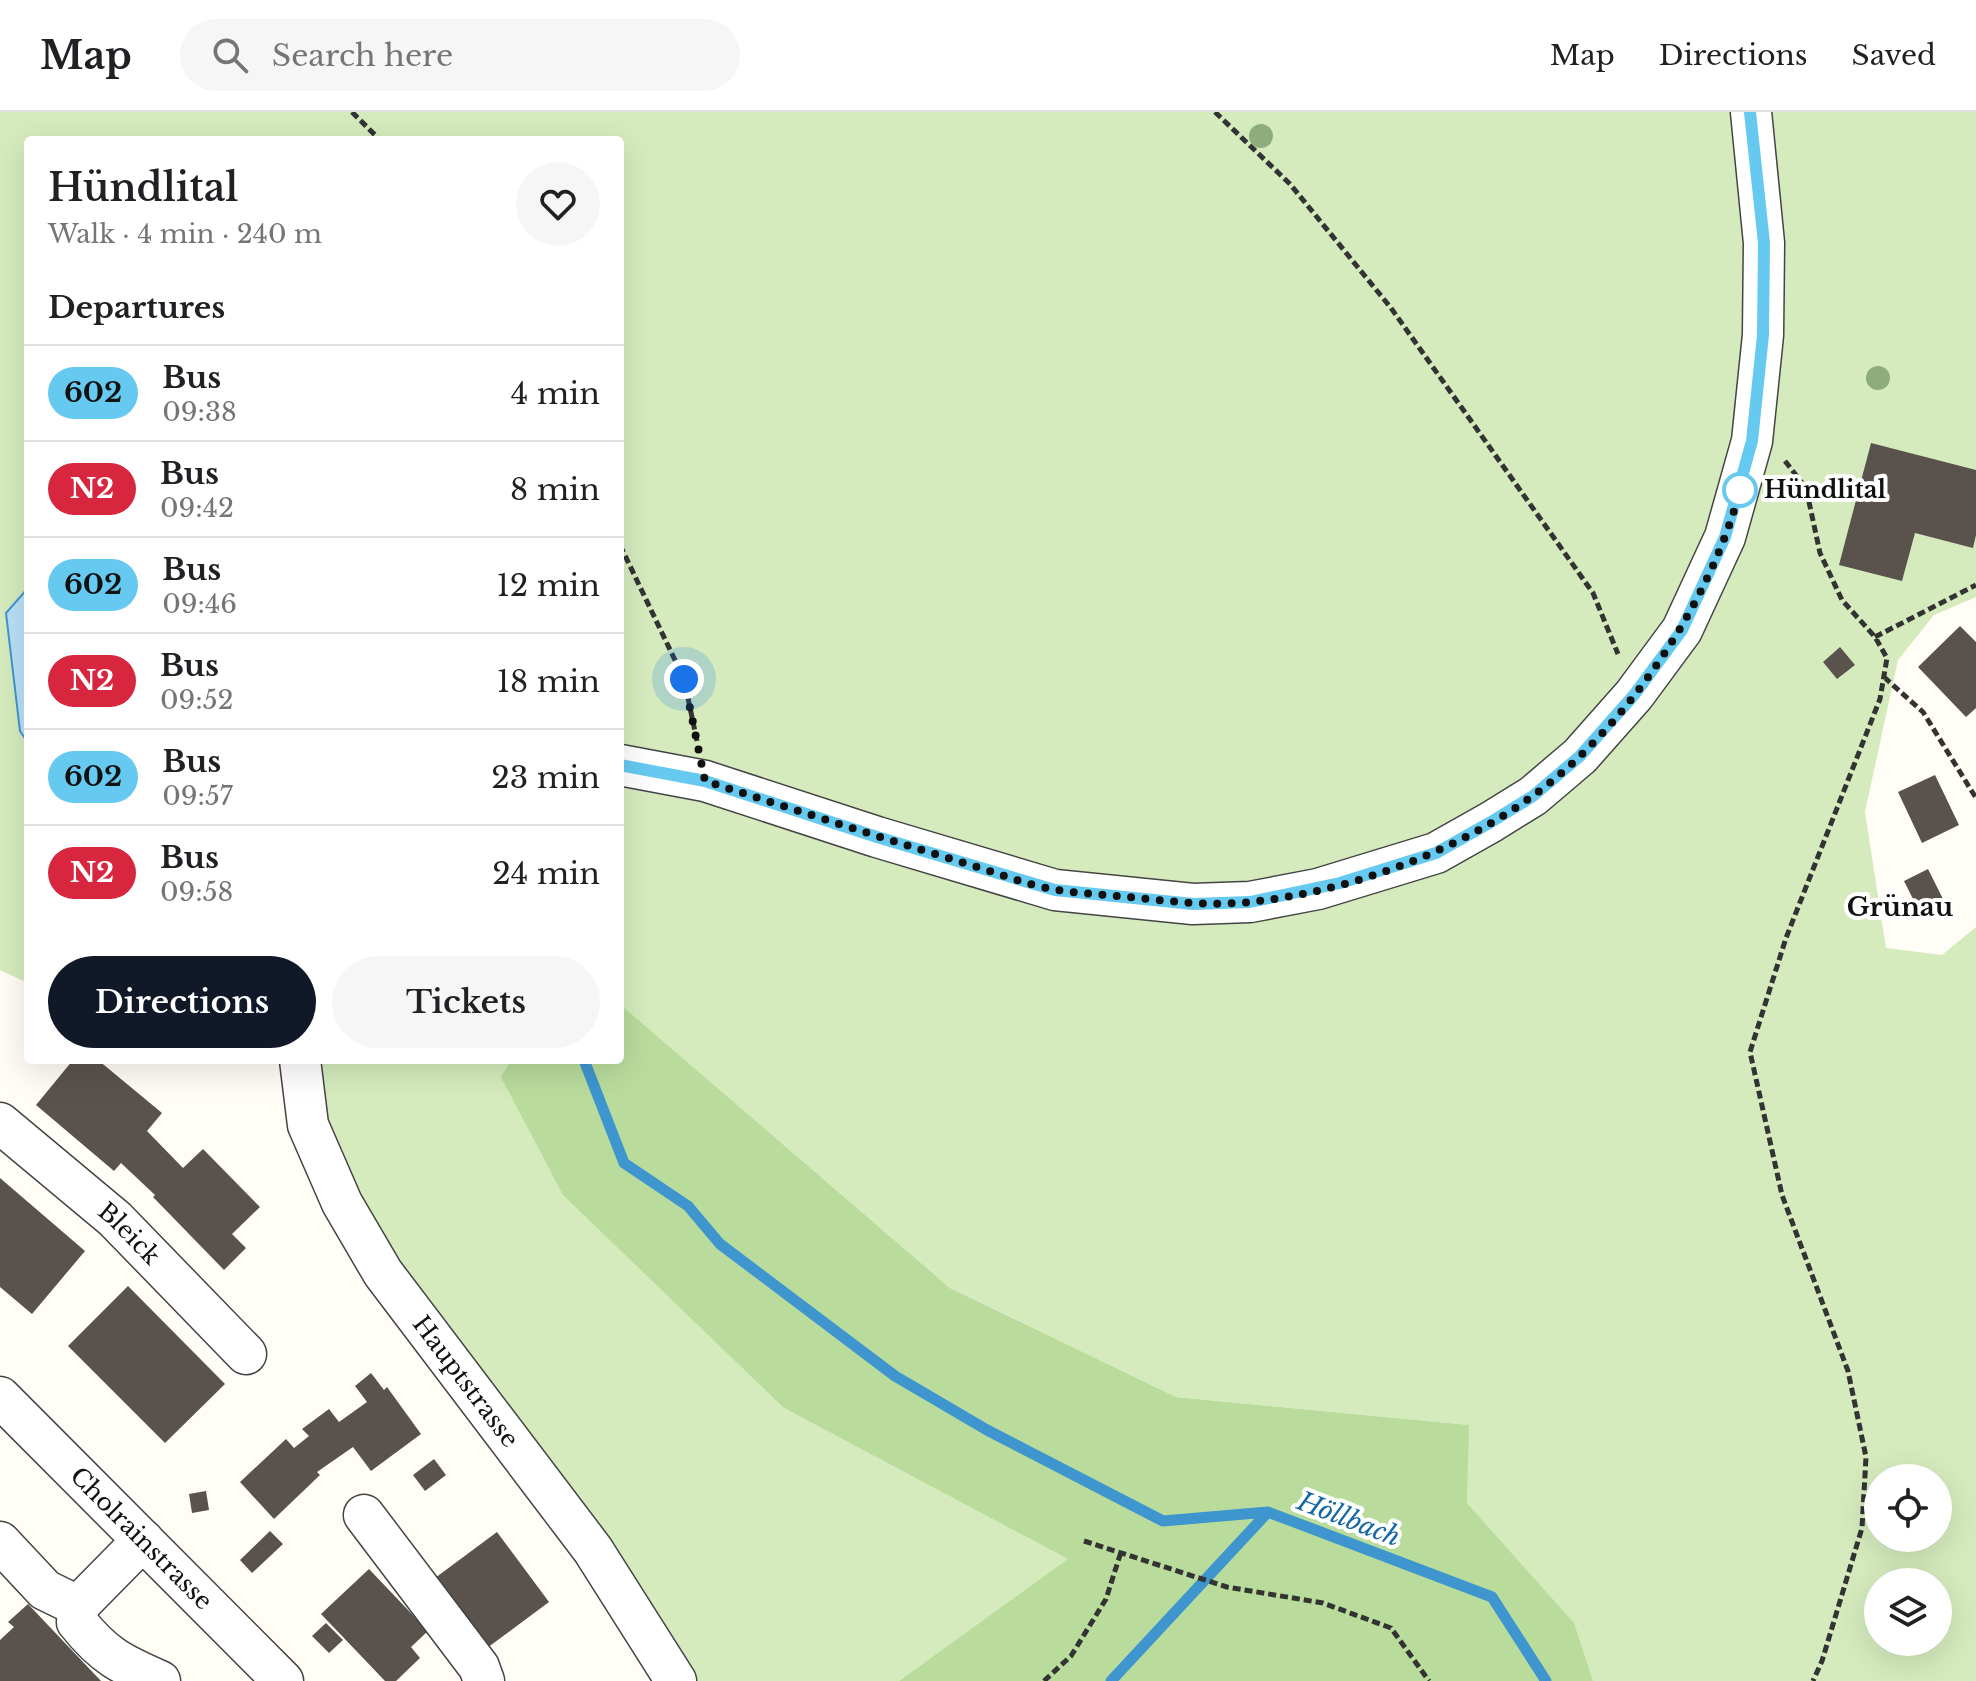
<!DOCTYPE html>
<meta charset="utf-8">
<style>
body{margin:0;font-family:"Libre Baskerville",serif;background:#f6f6f6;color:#202124;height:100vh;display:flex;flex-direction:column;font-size:30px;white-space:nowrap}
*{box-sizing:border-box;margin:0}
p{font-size:26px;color:#757577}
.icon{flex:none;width:44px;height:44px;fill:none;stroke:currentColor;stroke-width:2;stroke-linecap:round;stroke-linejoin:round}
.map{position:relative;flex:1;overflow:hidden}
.sheet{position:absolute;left:24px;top:24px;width:600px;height:928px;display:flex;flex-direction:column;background:#fff;border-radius:8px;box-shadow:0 8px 32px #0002}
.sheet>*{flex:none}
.badge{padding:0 16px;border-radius:26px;font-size:28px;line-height:52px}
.tools{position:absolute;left:1864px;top:1352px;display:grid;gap:16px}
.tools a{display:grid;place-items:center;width:88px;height:88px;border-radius:50%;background:#fff;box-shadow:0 8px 32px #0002;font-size:40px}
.you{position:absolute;width:40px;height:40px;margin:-20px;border:6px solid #fff;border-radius:50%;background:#1a73e8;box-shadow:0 0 0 12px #1a73e833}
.map>.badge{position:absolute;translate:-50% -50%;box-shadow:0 0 0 4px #fff}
h2{padding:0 24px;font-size:30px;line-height:72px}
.round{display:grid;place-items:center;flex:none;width:84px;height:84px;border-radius:42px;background:#f6f6f6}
.overview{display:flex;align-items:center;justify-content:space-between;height:136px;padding:0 24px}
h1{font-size:38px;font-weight:600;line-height:60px}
.primary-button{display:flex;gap:16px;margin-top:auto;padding:16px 24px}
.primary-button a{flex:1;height:92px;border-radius:48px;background:#111827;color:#fff;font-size:32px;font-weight:600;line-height:92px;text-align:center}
.primary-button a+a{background:#f6f6f6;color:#202124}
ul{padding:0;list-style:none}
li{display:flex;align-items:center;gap:24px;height:96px;padding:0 24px;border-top:2px solid #e0e0e0}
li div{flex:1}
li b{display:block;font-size:30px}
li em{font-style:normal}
li .badge{min-width:88px;font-weight:700;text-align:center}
header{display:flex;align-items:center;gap:48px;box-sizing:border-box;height:112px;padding:0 40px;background:#fff;border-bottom:2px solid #e0e0e0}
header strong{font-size:38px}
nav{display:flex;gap:44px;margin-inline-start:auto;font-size:28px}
.search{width:560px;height:72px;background:#f6f6f6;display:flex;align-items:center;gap:20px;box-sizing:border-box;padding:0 28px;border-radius:44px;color:#757577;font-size:30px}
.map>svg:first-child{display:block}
.green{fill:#d5ebbd;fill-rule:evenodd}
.forest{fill:#b9dc9c}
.water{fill:#b9e0f7;stroke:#3f96cf;stroke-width:2}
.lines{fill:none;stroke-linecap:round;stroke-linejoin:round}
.stream{stroke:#3f96cf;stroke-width:11}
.building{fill:#5a524d}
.minor-casing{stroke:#444;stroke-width:43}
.path{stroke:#333;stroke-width:5;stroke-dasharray:8 4;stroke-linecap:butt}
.minor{stroke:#fff;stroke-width:40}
.tree{fill:#8dad7f}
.line-casing{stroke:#fff;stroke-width:18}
.line{stroke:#66c9f0;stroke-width:12}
.walk{stroke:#111;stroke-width:8;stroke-dasharray:0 14.4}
.stop-dot{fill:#fff;stroke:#66c9f0;stroke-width:4}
.labels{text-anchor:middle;stroke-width:8;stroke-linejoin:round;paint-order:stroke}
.stop-label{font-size:24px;font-weight:bold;fill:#111;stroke:#fff;text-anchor:start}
.street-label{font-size:24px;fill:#111;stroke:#fff}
.neighbourhood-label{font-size:26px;font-weight:bold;fill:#111;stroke:#fff}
.water-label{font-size:26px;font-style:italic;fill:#1768a6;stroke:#fff}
</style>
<header>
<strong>Map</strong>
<div class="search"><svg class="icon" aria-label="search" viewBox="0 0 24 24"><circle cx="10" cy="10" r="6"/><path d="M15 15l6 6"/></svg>Search here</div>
<nav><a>Map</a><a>Directions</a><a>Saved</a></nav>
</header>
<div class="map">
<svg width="1976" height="1569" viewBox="0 0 1976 1569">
<rect width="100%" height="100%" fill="#fffdf5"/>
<path class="green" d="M0,0H1976V485L1934,503L1898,548L1865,700L1886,836L1942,843L1976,815V1569H1593L1573,1511L1467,1391L1468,1313L1176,1285L950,1176L620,892V28H28V476L6,501L20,619L28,631V871L0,858ZM1878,1366H1938V1426H1878ZM1878,1470H1938V1530H1878Z
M300,948H511L502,966L784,1296L1069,1447L899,1569H676L383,1161Z"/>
<path class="forest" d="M620,892L950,1176L1176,1285L1469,1313L1467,1391L1574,1511L1593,1569H899L1068,1447L784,1296L563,1083L501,965L511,948H620Z"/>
<path class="water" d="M28,476V631L20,619L6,501Z"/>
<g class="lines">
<path class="stream" d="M584,948L624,1051L688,1094L720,1132L895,1264L987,1318L1163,1409L1268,1400
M1111,1569L1268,1400L1492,1485L1546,1569"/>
</g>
<path class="building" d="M1871,331L1976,358V423L1973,436L1915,421L1902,469L1839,453Z
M1960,514L1976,530V596L1966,605L1918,555Z
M1840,535L1855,553L1837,567L1823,550Z
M1935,663L1959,713L1922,731L1898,680Z
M1928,757L1946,793L1922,805L1904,769Z
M73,948H98L162,1001L147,1019L183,1056L203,1037L260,1095L232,1122L246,1136L224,1158L153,1085L155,1083L121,1051L114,1059L36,993Z
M0,1066L85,1139L32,1202L0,1175Z
M128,1174L225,1272L165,1331L68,1234Z
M371,1261L384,1278L387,1275L421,1322L371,1359L353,1335L317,1360L320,1363L274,1407L240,1370L286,1327L294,1336L309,1324L302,1317L329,1297L339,1310L367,1290L355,1274Z
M434,1347L446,1363L425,1379L413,1363Z
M206,1379L209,1398L192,1401L189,1382Z
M270,1419L283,1432L252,1461L240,1448Z
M497,1420L549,1490L487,1536L435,1466Z
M369,1457L428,1519L411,1535L420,1546L396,1569H385L321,1502Z
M28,1492L101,1569H0V1528L14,1515L8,1510Z
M326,1511L343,1528L329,1541L312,1524Z"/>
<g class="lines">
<defs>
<g id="minor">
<path d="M620,653L705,669L877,725L1055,778L1193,792L1250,790L1318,777L1436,741L1491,710L1533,684L1580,644L1634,583L1682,518L1725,425L1752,329L1763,223L1764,131L1751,0"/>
<path id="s1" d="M300,948L308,1013L342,1091L383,1161L593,1438L676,1569"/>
<path id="s2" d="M0,1011L115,1107L246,1242"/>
<path id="s3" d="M0,1285L283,1569"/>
<path d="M364,1403L479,1555L484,1569"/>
<path d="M143,1428L78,1494L77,1510C104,1544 121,1552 160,1569"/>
<path d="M0,1430L45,1478L78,1494"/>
</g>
</defs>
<use href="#minor" class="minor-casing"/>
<path class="path" d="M352,0L380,28
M1215,0L1290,72L1391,196L1593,481L1618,542
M1785,349L1806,376L1820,441L1842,488L1875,525L1887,546L1880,587L1786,826L1750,940L1782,1083L1848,1259L1866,1345L1862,1416L1822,1549L1813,1569
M620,433L684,567L697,629
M1875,525L1976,473
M1884,565L1923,600L1976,686
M1084,1429L1227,1475L1323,1491L1391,1516L1429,1569
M1044,1569L1071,1544L1106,1487L1121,1440"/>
<use href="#minor" class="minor"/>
</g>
<g class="tree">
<circle cx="1261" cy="24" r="12"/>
<circle cx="1878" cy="266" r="12"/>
</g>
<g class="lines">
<defs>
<path id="line" d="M620,653L705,669L877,725L1055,778L1193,792L1250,790L1340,771L1436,741L1491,710L1533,684L1580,644L1634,583L1682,518L1725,425L1752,329L1763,223L1764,131L1750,0"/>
</defs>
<use href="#line" class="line-casing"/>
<use href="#line" class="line"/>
<path class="walk" d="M684,567L705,669C790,696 875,724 961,750C993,759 1025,773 1057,778C1084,782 1111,783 1138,786C1175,790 1213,794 1250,790C1347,780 1455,741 1534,683C1627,615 1711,489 1740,378"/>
</g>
<circle class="stop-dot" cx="1740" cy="378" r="16"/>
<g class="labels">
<g class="stop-label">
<text x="1764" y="386">Hündlital</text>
</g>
<g class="street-label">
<text dy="8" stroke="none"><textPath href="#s2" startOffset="170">Bleick</textPath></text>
<text dy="8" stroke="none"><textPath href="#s1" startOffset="368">Hauptstrasse</textPath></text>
<text dy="8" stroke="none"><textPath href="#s3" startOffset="200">Cholrainstrasse</textPath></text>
</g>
<g class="neighbourhood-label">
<text x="1900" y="804">Grünau</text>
</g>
<g class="water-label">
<text transform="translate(1349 1407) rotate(21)" y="9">Höllbach</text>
</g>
</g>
</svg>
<div class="tools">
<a><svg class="icon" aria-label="locate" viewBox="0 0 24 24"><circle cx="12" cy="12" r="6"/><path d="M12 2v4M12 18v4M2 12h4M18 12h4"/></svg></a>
<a><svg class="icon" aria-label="layers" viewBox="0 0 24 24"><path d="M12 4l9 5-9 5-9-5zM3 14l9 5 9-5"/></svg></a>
</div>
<div class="you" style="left:684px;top:567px"></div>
<section class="sheet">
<div class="overview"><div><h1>Hündlital</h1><p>Walk · 4 min · 240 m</p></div><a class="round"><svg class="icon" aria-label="heart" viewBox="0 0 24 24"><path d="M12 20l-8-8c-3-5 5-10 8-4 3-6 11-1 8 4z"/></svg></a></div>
<h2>Departures</h2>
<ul>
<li><span class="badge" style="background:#66c9f0;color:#111">602</span><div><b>Bus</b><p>09:38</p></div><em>4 min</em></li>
<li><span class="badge" style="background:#d7263d;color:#fff">N2</span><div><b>Bus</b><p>09:42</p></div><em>8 min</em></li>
<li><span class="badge" style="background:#66c9f0;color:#111">602</span><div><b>Bus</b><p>09:46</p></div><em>12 min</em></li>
<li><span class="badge" style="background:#d7263d;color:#fff">N2</span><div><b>Bus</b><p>09:52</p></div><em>18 min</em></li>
<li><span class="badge" style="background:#66c9f0;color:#111">602</span><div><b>Bus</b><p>09:57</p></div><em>23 min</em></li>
<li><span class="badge" style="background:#d7263d;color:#fff">N2</span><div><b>Bus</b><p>09:58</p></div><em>24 min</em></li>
</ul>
<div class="primary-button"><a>Directions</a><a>Tickets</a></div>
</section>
</div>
